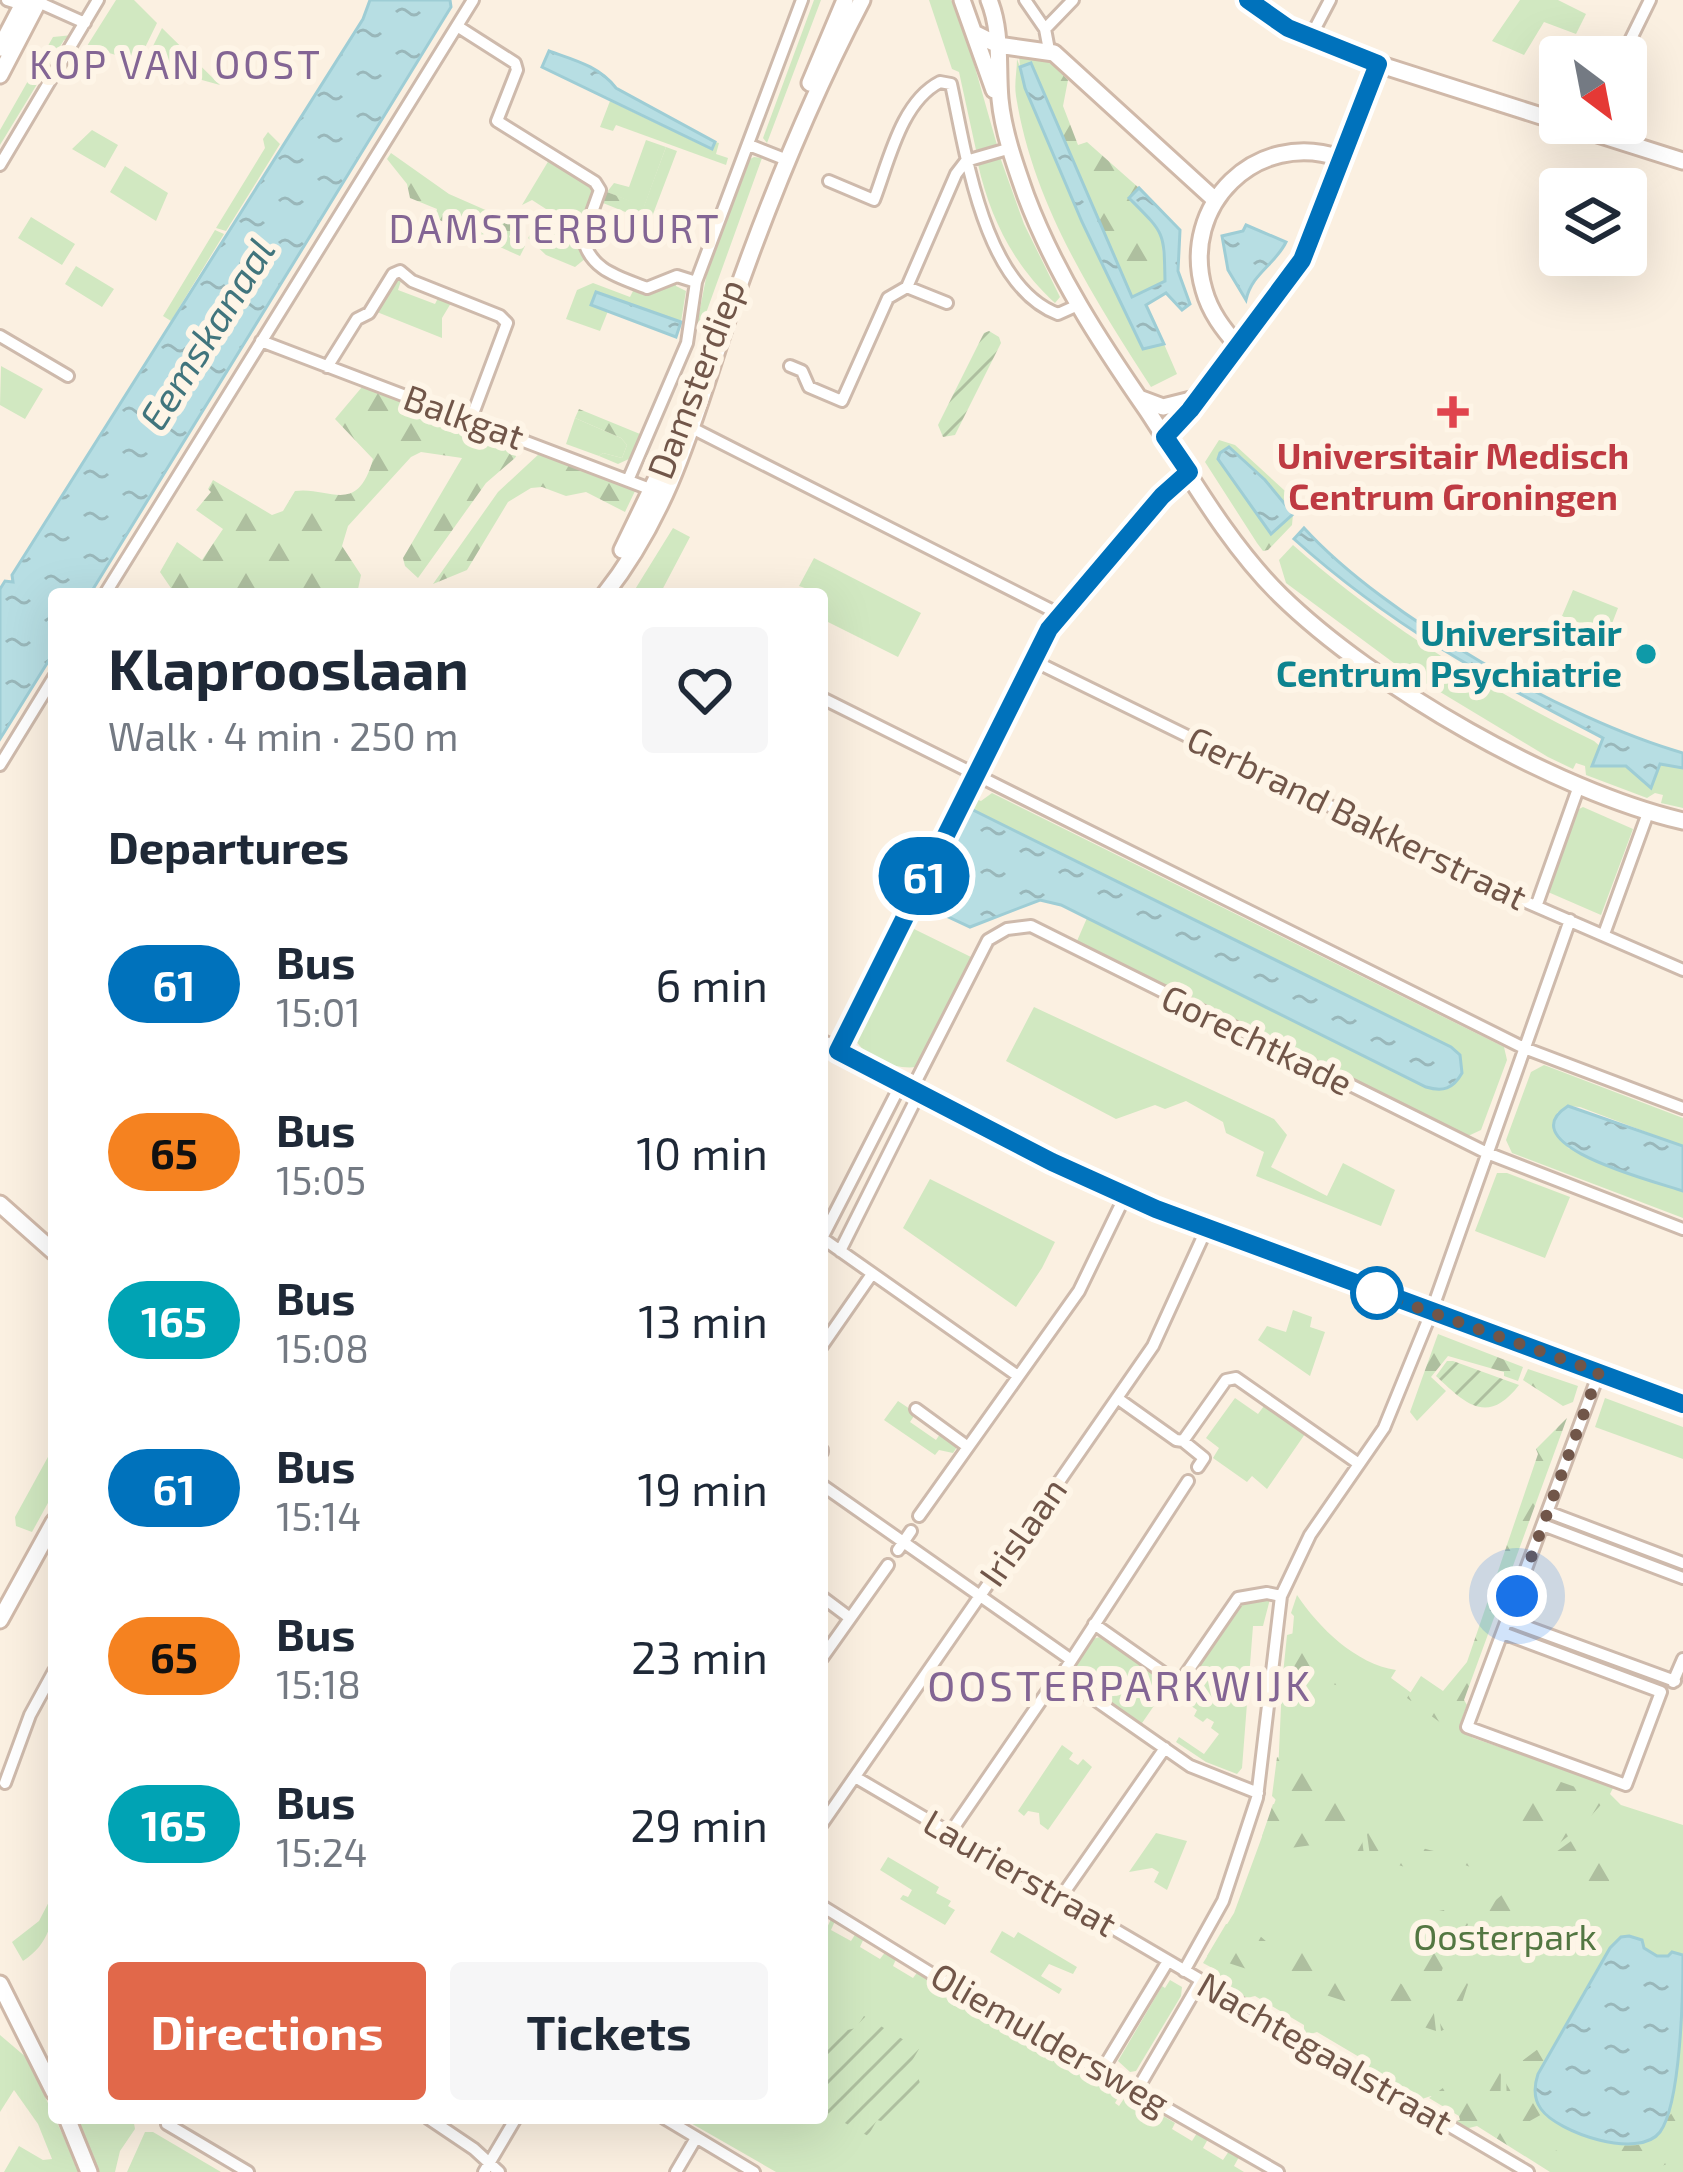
<!DOCTYPE html>
<meta charset="utf-8">
<style>
body{margin:0;font-family:"Exo 2",sans-serif;background:#f6f6f7;color:#1f2937;height:100vh;display:flex;flex-direction:column;font-size:45px;white-space:nowrap}
*{box-sizing:border-box;margin:0}
p{font-size:39px;color:#747a83}
.icon{flex:none;width:66px;height:66px;fill:none;stroke:currentColor;stroke-width:2;stroke-linecap:round;stroke-linejoin:round}
.map{position:relative;flex:1;overflow:hidden}
.details{position:absolute;left:48px;top:588px;width:780px;height:1536px;display:flex;flex-direction:column;background:#fff;border-radius:12px;box-shadow:0 12px 48px #0002}
.details>*{flex:none}
.badge{padding:0 24px;border-radius:39px;font-size:42px;line-height:78px}
.needle{width:78px;rotate:148deg}
.controls{position:absolute;left:1539px;top:36px;display:grid;gap:24px}
.controls a{display:grid;place-items:center;width:108px;height:108px;border-radius:12px;background:#fff;box-shadow:0 12px 48px #0002;font-size:60px}
.you{position:absolute;width:60px;height:60px;margin:-30px;border:9px solid #fff;border-radius:50%;background:#1a73e8;box-shadow:0 0 0 18px #1a73e833}
.map>.badge{position:absolute;translate:-50% -50%;box-shadow:0 0 0 6px #fff}
h2{padding:0 60px;font-size:45px;line-height:108px}
.round{display:grid;place-items:center;flex:none;width:126px;height:126px;border-radius:12px;background:#f6f6f7}
.overview{display:flex;align-items:center;justify-content:space-between;height:204px;padding:0 60px}
h1{font-size:57px;font-weight:700;line-height:90px}
.button{display:flex;gap:24px;margin-top:auto;padding:24px 60px}
.button a{flex:1;height:138px;border-radius:12px;background:#e1684a;color:#fff;font-size:48px;font-weight:700;line-height:138px;text-align:center}
.button a+a{background:#f6f6f7;color:#1f2937}
ul{padding:0;list-style:none}
li{display:flex;align-items:center;gap:36px;height:168px;padding:0 60px}
li div{flex:1}
li b{display:block;font-size:45px}
li em{font-style:normal}
li .badge{min-width:132px;font-weight:700;text-align:center}
.map>svg:first-child{display:block}
.green{fill:#d1e8c1}
.forest{fill:url(#forest-firs)}
.garden{fill:url(#garden-furrows)}
.water{fill:url(#water-ripples);stroke:#9ecdd5;stroke-width:3}
.lines{fill:none;stroke-linecap:round;stroke-linejoin:round}
.street-casing{stroke:#cebaac;stroke-width:16}
.secondary-casing{stroke:#d0b9a9;stroke-width:21}
.street{stroke:#fff;stroke-width:10}
.secondary{stroke:#fff;stroke-width:15}
.line-casing{stroke:#fff;stroke-width:27}
.line{stroke:#0072bc;stroke-width:18}
.walk{stroke:#715649;stroke-width:12;stroke-dasharray:0 21.6}
.health-dot{fill:#e0444e;stroke:#fef5e7;stroke-width:4.5}
.culture-dot{fill:#0f9aa8;stroke:#fef5e7;stroke-width:4.5}
.stop-dot{fill:#fff;stroke:#0072bc;stroke-width:6}
.labels{text-anchor:middle;stroke-width:12;stroke-linejoin:round;paint-order:stroke}
.street-label{font-size:36px;fill:#715649;stroke:#fef5e7}
.health-label{font-size:36px;font-weight:bold;fill:#be3a42;stroke:#fef5e7}
.culture-label{font-size:36px;font-weight:bold;fill:#0d838f;stroke:#fef5e7;text-anchor:end}
.park-label{font-size:36px;fill:#537742;stroke:#fef5e7}
.neighbourhood-label{font-size:39px;letter-spacing:3px;fill:#836594;stroke:#fef5e7}
.water-label{font-size:39px;font-style:italic;fill:#41757d;stroke:#fef5e7}
.quarter-label{font-size:42px;letter-spacing:3px;fill:#836594;stroke:#fef5e7}
</style>
<div class="map">
<svg width="1683" height="2172" viewBox="0 0 1683 2172">
<defs>
<pattern id="forest-firs" width="22" height="20" patternUnits="userSpaceOnUse" patternTransform="scale(3)"><rect width="22" height="20" fill="#d1e8c1"/><path d="M5 1l3.5 6h-7zM16 11l3.5 6h-7z" fill="#aebf9f"/></pattern>
<pattern id="garden-furrows" width="10" height="10" patternUnits="userSpaceOnUse" patternTransform="scale(3)"><rect width="10" height="10" fill="#d1e8c1"/><path d="M-1 1l2-2M0 10L10 0M9 11l2-2" fill="none" stroke="#aebf9f"/></pattern>
<pattern id="water-ripples" width="26" height="14" patternUnits="userSpaceOnUse" patternTransform="scale(3)"><rect width="26" height="14" fill="#b7dee3"/><path d="M2 4q2-2 4 0t4 0M15 11q2-2 4 0t4 0" fill="none" stroke="#99b7ba"/></pattern>
</defs>
<rect width="100%" height="100%" fill="#fbf0e1"/>
<path class="green" d="M116,0H134L157,23L138,62L87,46Z
M814,0H821L767,143L763,138Z
M929,0H951L961,18L997,145L976,150L959,72L952,69Z
M1520,0H1558L1586,14L1576,34L1544,22L1524,55L1492,41Z
M162,28L220,85L144,64Z
M73,35L69,41L64,40L0,145V130L53,37Z
M1017,59C1053,158 1095,254 1143,348L1164,344L1177,374L1151,387C1093,297 1033,204 1016,96C1014,84 1017,71 1017,59Z
M610,101L710,149L715,142L719,143L716,154L728,158L726,165L616,125L613,131L600,127Z
M92,130L118,145L105,168L72,149Z
M268,132L280,144L226,231L216,228L265,148L263,139Z
M646,140L666,147L644,207L607,192L614,183L629,187Z
M995,156L1000,157L1024,224L1060,297L1055,303C1014,266 990,218 978,164Z
M754,157L762,158L701,327L696,329L707,273L750,159Z
M549,160L594,190L578,235L586,258L575,267L546,255L528,238L546,209L532,200L522,205Z
M125,166L168,193L156,221L110,192Z
M31,217L75,244L62,265L18,238Z
M215,230L224,234L171,321L163,316Z
M76,266L114,289L102,307L65,284Z
M396,281H401L398,290L435,304L438,298L451,303L442,318V338L377,312Z
M676,282V286L686,291L681,322L596,292L591,305L608,311L600,331L566,319L577,290L593,283L630,297L634,289Z
M1,366L43,389L25,419L0,405Z
M575,418L621,438L627,445L622,458L603,453L599,456L566,444Z
M673,528L690,537L660,594H636L634,591Z
M1293,545C1384,625 1485,688 1594,741L1601,747L1593,766H1626L1651,787L1660,763L1683,768V808L1661,803L1663,795L1655,793L1647,798L1586,775L1585,766L1576,763L1573,769L1548,757L1402,669L1286,583L1279,560Z
M814,558L921,613L898,657L822,619V594L799,586Z
M1573,590L1618,608L1608,634L1562,616Z
M992,793L1504,1047L1507,1060L1481,1130L1468,1136L1077,941L1087,918L1305,1027L1460,1055L1451,1047L971,809L976,799L981,801Z
M1583,807L1633,829L1601,915L1548,892L1577,810Z
M912,928L971,957L916,1067C896,1070 865,1058 855,1039Z
M1034,1007L1274,1119L1287,1135L1271,1167L1327,1196L1343,1163L1395,1190L1381,1226L1256,1176L1264,1152L1226,1133L1223,1122L1186,1101L1165,1109L1155,1105L1116,1119L1006,1061Z
M1544,1065L1683,1118V1146L1580,1107L1568,1106L1557,1113L1568,1148L1683,1191V1218L1512,1153L1506,1140L1531,1072Z
M1497,1173H1507L1570,1197L1545,1258L1475,1231Z
M930,1179L1055,1242L1042,1268L1016,1307L903,1228Z
M1293,1310L1312,1317L1310,1327L1325,1332L1310,1376L1258,1340L1267,1326L1286,1332Z
M1235,1398L1258,1414L1264,1406L1305,1434L1267,1489L1252,1476L1247,1482L1213,1458L1219,1448L1206,1438Z
M1605,1398L1683,1427V1459L1595,1427Z
M898,1401L916,1413L910,1422L936,1440L942,1431L957,1447L953,1453L939,1450L935,1455L884,1420Z
M54,1446V1492L32,1532L16,1526L15,1517Z
M1297,1595C1319,1628 1356,1664 1396,1670L1391,1678L1473,1738L1614,1786L1610,1794L1621,1805L1683,1825V2172H1562L1431,2096L1416,2101L1359,2068L1366,2066V2061L1317,2032L1301,2037L1296,2032L1304,2029V2025L1255,1996L1239,2000L1233,1996L1236,1990L1215,1978L1218,1971L1203,1963L1234,1913L1277,1796L1282,1684L1288,1685L1294,1616L1291,1613Z
M1265,1596L1270,1599L1263,1626H1253L1242,1768L1237,1774L1206,1762L1176,1742L1179,1737L1204,1754L1219,1734L1211,1728L1214,1722L1207,1718L1203,1722L1194,1716L1197,1710L1171,1692L1174,1688L1181,1692L1240,1607L1237,1604Z
M1100,1637L1169,1684L1140,1726L1077,1683L1073,1667L1092,1639Z
M1062,1745L1073,1753L1069,1759L1078,1765L1083,1759L1092,1767L1048,1830L1040,1824L1039,1813L1028,1811L1024,1816L1018,1811Z
M1156,1833L1187,1841L1167,1890L1154,1882L1159,1872L1152,1868L1129,1872Z
M888,1857L939,1887L936,1893L951,1901L948,1906L955,1910L945,1925L900,1899L903,1895L908,1897L912,1890L880,1870Z
M54,1892C54,1921 49,1944 23,1961L12,1942L39,1921Z
M831,1919L835,1921L831,1930L851,1941L856,1933L864,1938L860,1947L880,1959L886,1951L897,1957L893,1966L913,1978L919,1970L957,1993L953,2001L974,2013L979,2005L991,2012L986,2020L1006,2032L1011,2024L1021,2030L1017,2038L1037,2050L1042,2042L1052,2048L1048,2056L1068,2069L1074,2060L1122,2091L1115,2103L1119,2106L1127,2094L1175,2123L1172,2129L1192,2141L1197,2133L1208,2139L1203,2148L1223,2160L1229,2151L1239,2157L1234,2166L1244,2172H776L682,2118H822V1928L826,1930Z
M1002,1931L1014,1938L1018,1932L1077,1967L1073,1974L1049,1964L1041,1976L1062,1989L1059,1994L990,1952Z
M1170,1980L1182,1987L1181,1996L1136,2071L1130,2072L1118,2061L1162,1986L1165,1988Z
M0,2035L27,2058L80,2172H4L19,2146L43,2160L52,2159L38,2124L14,2090L0,2112Z
M78,2118H133L135,2129L120,2151L115,2172H99Z
M145,2132H153L221,2172H127Z"/>
<path class="forest" d="M1019,54L1052,57L1049,61L1068,80L1063,106L1078,145L1087,142L1139,188L1129,199L1161,230L1165,282L1132,298L1031,64L1020,67Z
M666,147L677,151L650,222L603,203L607,192L644,206Z
M391,153L449,194L515,223L509,237L525,246L520,256L435,218L437,209L410,198L407,184L387,159Z
M362,387L522,446L515,458L486,483L418,578L405,566L403,558L462,458L421,452L411,457L348,526L342,546L361,575L357,594H175L160,572L177,542L202,560L223,529L196,510L211,492L208,489L213,480L272,515L283,511L295,491C329,486 357,517 373,459L335,419Z
M579,409L640,434L631,458L618,464L599,456L603,453L622,458L627,445L621,438L575,418Z
M1219,440L1235,445L1296,501L1289,508L1241,456L1272,533L1293,514L1292,525L1268,550L1263,551L1257,543L1205,462Z
M540,453L636,489L625,512L586,492L566,496L542,487L531,488L508,502L467,570L433,584L498,492Z
M1438,1334L1523,1367L1518,1381L1504,1376V1372L1448,1356L1431,1377L1446,1391L1417,1421L1410,1412Z
M1528,1369L1578,1386L1573,1402L1563,1406L1523,1380Z
M1567,1418L1464,1700L1467,1705L1458,1730L1449,1729L1407,1698L1421,1676L1443,1691L1467,1662L1538,1454L1536,1449Z
M1298,1632L1351,1672L1340,1686L1316,1680L1296,1689L1282,1684L1287,1635Z
M1277,1757C1302,1765 1324,1773 1339,1796L1305,1806L1276,1800L1272,1796Z
M1538,1774L1607,1798L1590,1817L1577,1818Z
M1537,1784L1572,1827V1833L1552,1849L1535,1847L1509,1799L1521,1785Z
M1345,1799L1360,1824L1364,1855L1334,1842L1276,1850L1262,1836L1273,1804L1303,1811Z
M1363,1808C1381,1819 1388,1836 1408,1843C1448,1859 1476,1852 1518,1876C1475,1912 1446,1942 1434,1998L1405,1980L1425,1952L1429,1913L1464,1906L1473,1908L1481,1871L1457,1862L1413,1877L1411,1869L1370,1856L1366,1827L1358,1809Z
M1578,1836L1612,1875L1607,1885L1589,1884L1556,1852Z
M1503,1894L1522,1910C1474,1951 1474,1968 1455,2025L1441,2031C1433,1976 1461,1928 1503,1894Z
M1238,1917L1259,1926L1260,1936L1267,1942C1285,1947 1304,1949 1322,1957C1350,1968 1367,1996 1400,1983L1433,2005L1436,2031L1207,1956L1226,1924L1236,1925Z
M1538,2049L1545,2061L1534,2089L1544,2113L1519,2127L1507,2105L1506,2073Z
M1473,2067L1489,2072L1501,2071L1500,2120L1479,2105L1458,2079Z
M1454,2080C1480,2124 1523,2139 1569,2155L1573,2164L1570,2172H1550L1477,2126L1465,2129L1453,2122L1460,2120L1459,2116L1429,2098Z
M1683,2105C1683,2118 1683,2134 1683,2146C1676,2172 1635,2172 1613,2166L1621,2145C1663,2150 1654,2120 1683,2105Z"/>
<path class="garden" d="M989,331L999,337L1001,343L955,435L943,437L938,425L984,333Z
M1447,1361H1453L1519,1385C1487,1427 1464,1402 1436,1376Z
M864,2016L919,2049L909,2066C937,2091 912,2131 877,2120L868,2136L822,2110V2047L830,2034L856,2028Z"/>
<path class="water" d="M370,0H450L451,7L90,594H54V652L0,739V589L5,581L13,582L12,575L363,19Z
M549,51C574,60 599,66 616,88L715,142L712,149L542,67Z
M1031,63L1132,297L1165,281C1164,231 1165,234 1129,198L1139,188L1180,230L1178,271L1190,304L1182,310L1166,293L1146,305L1164,344L1143,349L1082,222L1025,88L1020,67Z
M1246,225L1286,242C1275,265 1252,273 1246,300L1228,270L1222,236L1243,231Z
M596,292L681,322L676,337L591,305Z
M1229,447L1265,480L1293,514L1271,534L1218,459L1220,453Z
M1304,528C1385,617 1567,720 1683,753V768L1660,764L1651,788L1626,766H1592L1603,738C1487,677 1393,628 1294,539Z
M971,809L1451,1047L1460,1055L1462,1073C1453,1089 1443,1092 1426,1087L1061,905L1040,900L970,927L923,905Z
M1568,1106L1683,1146V1191C1657,1182 1507,1145 1568,1106Z
M1629,1936L1642,1940L1644,1948L1657,1956H1668L1672,1952L1683,1955C1683,1993 1681,2103 1660,2132C1639,2160 1558,2133 1541,2109C1533,2098 1534,2086 1538,2074L1610,1948L1621,1937Z"/>
<g class="lines">
<defs>
<path id="street" d="M7,0L23,5L38,2L85,23
M1025,0L1045,29L1049,50
M457,26L515,63L517,70L497,121L595,182L600,190L583,237C589,270 619,277 647,288L677,276L696,282
M1045,29L1073,0
M1310,38L1330,0
M1622,57L1650,0
M749,145L787,160
M0,165L98,0
M829,181L874,200C889,161 901,102 940,82L951,84C966,152 983,286 1058,314L1078,305
M907,287L947,303
M0,336L68,376
M261,341L655,491
M790,366L802,371L809,387L842,401L888,298L907,287L956,174L966,161L1011,148
M327,367L357,319L369,313L393,274L400,271L412,281L500,316L507,323L471,419
M686,425L1061,615
M629,478L687,343L696,282L802,0
M105,594L473,0
M1032,660L1524,901L1683,970
M822,698L1524,1048L1683,1108
M0,765L54,677
M1537,904L1579,786
M1604,934L1648,813
M838,1051L1049,629L1162,496L1189,473
M912,1089L988,940L1007,929L1031,926L1487,1153L1683,1229
M822,1238L1018,1376
M822,1238L901,1084
M840,1251L919,1093
M822,1346L872,1274
M1117,1398L1176,1440L1183,1441
M916,1409L968,1447
M822,1450V1452
M1198,1467L1204,1458L1183,1441L1226,1380L1236,1378L1359,1464
M822,1485L1070,1659
M1548,1512L1683,1563
M919,1516L1079,1291L1125,1196
M1543,1525L1683,1578
M898,1550L911,1531
M822,1597L850,1618
M1508,1620L1675,1681
M1094,1624L1175,1681L1185,1675L1238,1598L1267,1593L1281,1596
M1503,1633L1661,1692L1626,1785L1467,1727L1599,1373
M822,1658L888,1565
M1061,1676L1190,1766L1258,1793
M1673,1682L1683,1659
M855,1777L1528,2172
M5,1783L30,1715L54,1671
M822,1824L1153,1346L1206,1230
M950,1833L1051,1686L1061,1676L1188,1481
M1061,1897L1165,1748
M822,1906L942,1980L1278,2172
M1184,1971L1223,1901L1257,1798L1281,1596L1310,1535L1384,1428L1431,1313L1570,920
M1102,2070L1168,1961
M1137,2090L1200,1982
M170,2118L167,2124L248,2172
M428,2118L474,2149L499,2172
M664,2118L754,2172
M484,2172L516,2118
M676,2172L696,2138"/>
<path id="secondary" d="M962,0L994,90
M989,0C1002,32 997,65 1000,99C1003,131 1015,165 1026,196C1055,273 1100,342 1147,410C1188,472 1227,543 1280,595C1374,687 1555,791 1683,821
M1248,0L1301,34L1378,64L1560,122
M976,34L998,45L1054,53L1214,199
M0,48L25,0
M0,75L39,0
M810,83L845,0
M1563,123L1683,161
M1139,398L1163,407L1199,398
M1165,437L1238,346C1223,329 1210,312 1204,290C1179,205 1257,129 1340,158L1378,64
M622,550L683,424L706,358
M605,594C671,510 694,418 727,320C765,210 808,103 862,0
M822,1043L1125,1196L1206,1230L1683,1404
M0,1204L54,1252
M0,1620L54,1522
M0,1984L54,2092
M67,2118L89,2172"/>
</defs>
<use href="#street" class="street-casing"/>
<use href="#secondary" class="secondary-casing"/>
<use href="#street" class="street"/>
<use href="#secondary" class="secondary"/>
</g>
<g class="lines">
<defs>
<path id="line" d="M1248,0L1288,28L1378,64L1302,260L1190,410L1165,437L1189,472L1162,496L1049,629L838,1051L1052,1162L1156,1209L1683,1404"/>
</defs>
<use href="#line" class="line-casing"/>
<use href="#line" class="line"/>
<path class="walk" d="M1377,1293L1599,1372L1517,1596"/>
</g>
<path class="health-dot" d="M1447 394h12v12h12v12h-12v12h-12v-12h-12v-12h12z"/>
<circle class="culture-dot" cx="1646" cy="654" r="12"/>
<circle class="stop-dot" cx="1377" cy="1293" r="24"/>
<g class="labels">
<g class="street-label">
<text transform="translate(696 379) rotate(-69)" y="13">Damsterdiep</text>
<text transform="translate(464 417) rotate(20)" y="13">Balkgat</text>
<text transform="translate(1357 818) rotate(26)" y="13">Gerbrand Bakkerstraat</text>
<text transform="translate(1257 1040) rotate(26)" y="13">Gorechtkade</text>
<text transform="translate(1023 1532) rotate(-55)" y="13">Irislaan</text>
<text transform="translate(1020 1873) rotate(30)" y="13">Laurierstraat</text>
<text transform="translate(1050 2039) rotate(30)" y="13">Oliemuldersweg</text>
<text transform="translate(1325 2053) rotate(30)" y="13">Nachtegaalstraat</text>
</g>
<g class="health-label">
<text x="1453" y="469">Universitair Medisch<tspan x="1453" dy="41">Centrum Groningen</tspan></text>
</g>
<g class="culture-label">
<text x="1622" y="646">Universitair<tspan x="1622" dy="41">Centrum Psychiatrie</tspan></text>
</g>
<g class="park-label">
<text x="1505" y="1950">Oosterpark</text>
</g>
<g class="neighbourhood-label">
<text x="176" y="79">KOP VAN OOST</text>
<text x="555" y="243">DAMSTERBUURT</text>
</g>
<g class="water-label">
<text transform="translate(207 334) rotate(-58)" y="14">Eemskanaal</text>
</g>
<g class="quarter-label">
<text x="1120" y="1701">OOSTERPARKWIJK</text>
</g>
</g>
</svg>
<div class="controls">
<a><svg class="needle" viewBox="-14 -14 28 28"><path d="M0-13l5 13h-10z" fill="#e53935"/><path d="M0 13l5-13h-10z" fill="#747a83"/></svg></a>
<a><svg class="icon" aria-label="layers" viewBox="0 0 24 24"><path d="M12 4l9 5-9 5-9-5zM3 14l9 5 9-5"/></svg></a>
</div>
<div class="you" style="left:1517px;top:1596px"></div>
<b class="badge" style="left:924px;top:876px;background:#0072bc;color:#fff">61</b>
<section class="details">
<div class="overview"><div><h1>Klaprooslaan</h1><p>Walk · 4 min · 250 m</p></div><a class="round"><svg class="icon" aria-label="heart" viewBox="0 0 24 24"><path d="M12 20l-8-8c-3-5 5-10 8-4 3-6 11-1 8 4z"/></svg></a></div>
<h2>Departures</h2>
<ul>
<li><span class="badge" style="background:#0072bc;color:#fff">61</span><div><b>Bus</b><p>15:01</p></div><em>6 min</em></li>
<li><span class="badge" style="background:#f58220;color:#111">65</span><div><b>Bus</b><p>15:05</p></div><em>10 min</em></li>
<li><span class="badge" style="background:#00a3b4;color:#fff">165</span><div><b>Bus</b><p>15:08</p></div><em>13 min</em></li>
<li><span class="badge" style="background:#0072bc;color:#fff">61</span><div><b>Bus</b><p>15:14</p></div><em>19 min</em></li>
<li><span class="badge" style="background:#f58220;color:#111">65</span><div><b>Bus</b><p>15:18</p></div><em>23 min</em></li>
<li><span class="badge" style="background:#00a3b4;color:#fff">165</span><div><b>Bus</b><p>15:24</p></div><em>29 min</em></li>
</ul>
<div class="button"><a>Directions</a><a>Tickets</a></div>
</section>
</div>
